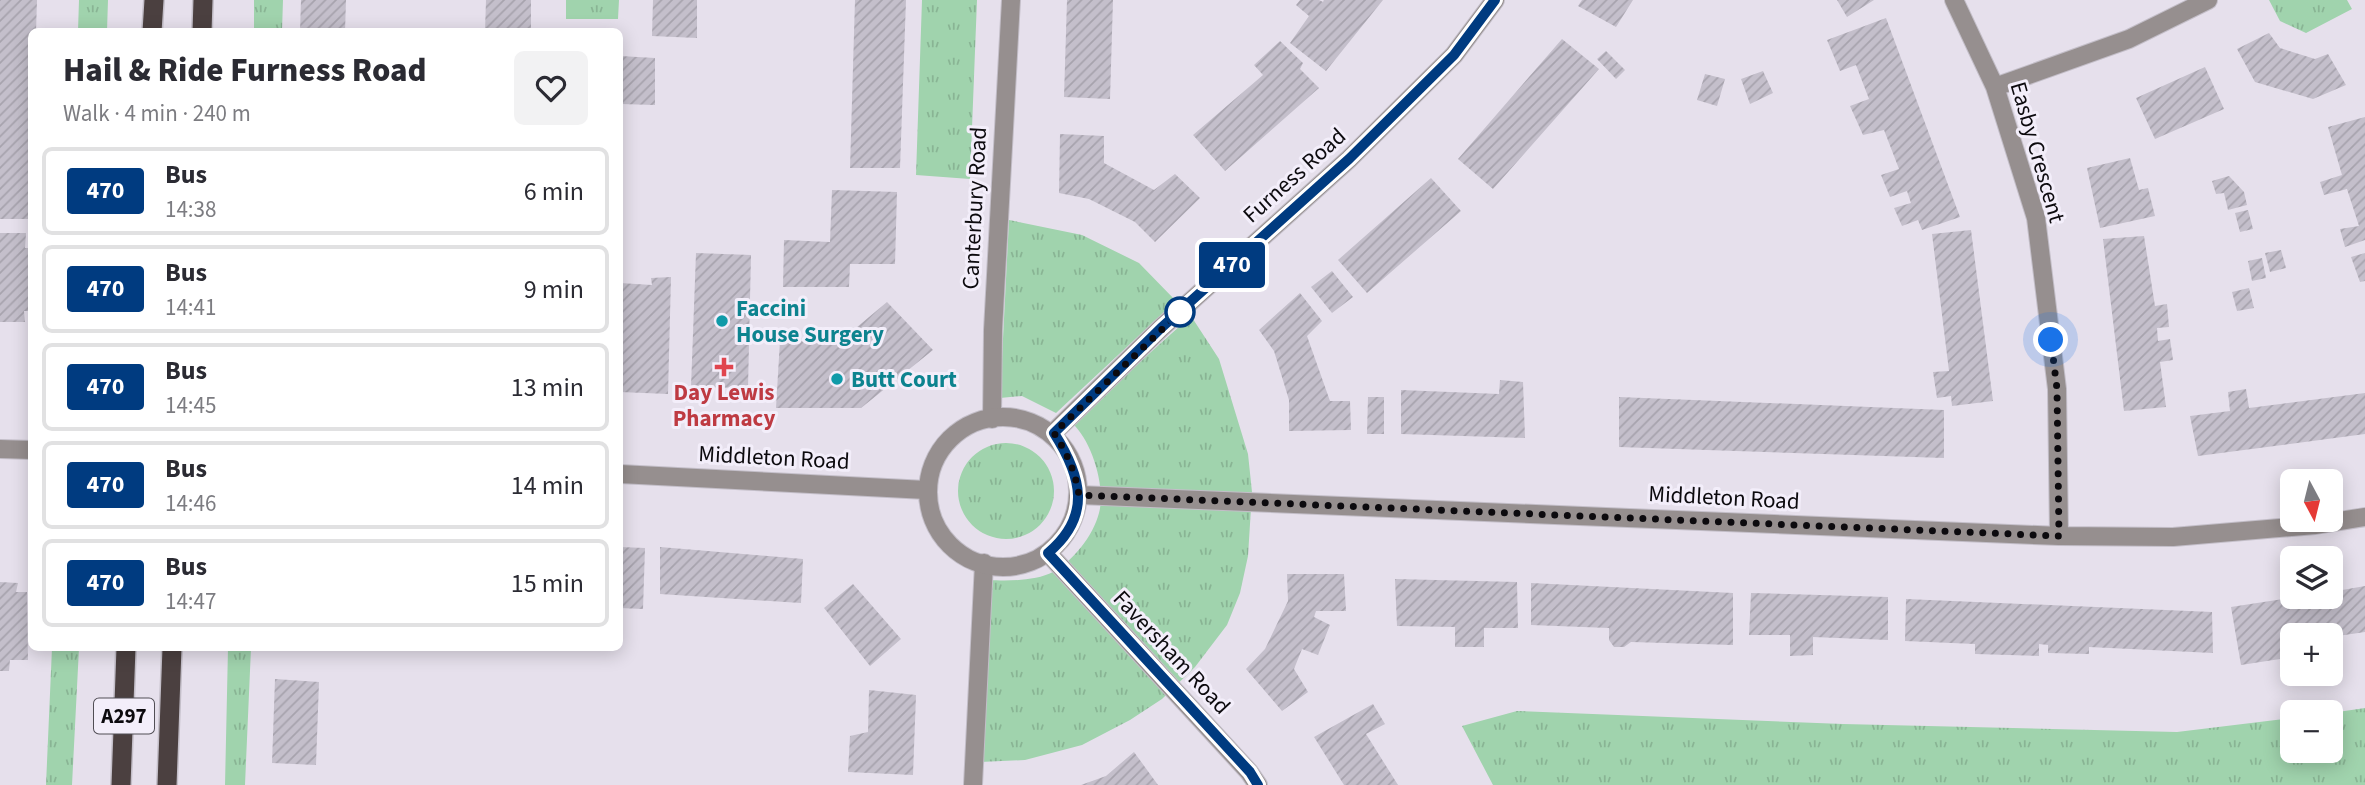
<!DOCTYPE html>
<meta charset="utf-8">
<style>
body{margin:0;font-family:"Source Sans 3",sans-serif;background:#f2f2f3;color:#2b2b33;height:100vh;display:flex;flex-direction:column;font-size:26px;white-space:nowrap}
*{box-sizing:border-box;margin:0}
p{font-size:23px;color:#7c7c81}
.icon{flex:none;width:38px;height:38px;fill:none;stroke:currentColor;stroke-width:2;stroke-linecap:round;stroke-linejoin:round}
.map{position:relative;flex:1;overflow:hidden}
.side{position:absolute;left:28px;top:28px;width:595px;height:623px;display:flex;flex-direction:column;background:#fff;border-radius:10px;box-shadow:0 4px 18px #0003}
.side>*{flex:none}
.badge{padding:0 14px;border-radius:5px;font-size:24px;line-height:46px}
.needle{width:46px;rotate:173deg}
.controls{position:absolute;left:2280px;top:469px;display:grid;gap:14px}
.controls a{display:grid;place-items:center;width:63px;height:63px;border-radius:10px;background:#fff;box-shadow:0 4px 18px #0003;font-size:35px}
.you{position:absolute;width:35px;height:35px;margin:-18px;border:5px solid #fff;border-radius:50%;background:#1a73e8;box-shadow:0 0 0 10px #1a73e833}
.map>.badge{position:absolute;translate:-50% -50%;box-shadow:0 0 0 4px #fff}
.round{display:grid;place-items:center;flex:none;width:74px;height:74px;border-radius:10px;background:#f2f2f3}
.overview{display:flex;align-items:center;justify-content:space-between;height:119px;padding:0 35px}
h1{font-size:33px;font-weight:800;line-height:52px}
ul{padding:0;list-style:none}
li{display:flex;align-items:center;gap:21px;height:88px;margin:0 14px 10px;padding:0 21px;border:4px solid #e1e1e2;border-radius:10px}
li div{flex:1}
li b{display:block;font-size:26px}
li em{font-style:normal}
li .badge{min-width:77px;font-weight:700;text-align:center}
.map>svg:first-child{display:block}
.grass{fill:url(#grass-tufts)}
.building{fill:url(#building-hatch)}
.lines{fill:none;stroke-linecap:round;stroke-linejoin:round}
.minor-casing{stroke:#c3bec8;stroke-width:20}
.tertiary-casing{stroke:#c3bec8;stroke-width:20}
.trunk-casing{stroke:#c3bec8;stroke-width:22}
.minor{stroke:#968f8f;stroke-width:18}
.tertiary{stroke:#968f8f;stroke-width:18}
.trunk{stroke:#4b4040;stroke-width:19}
.line-casing{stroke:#fff;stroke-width:16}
.line{stroke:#003b80;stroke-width:10}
.walk{stroke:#0c0a0e;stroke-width:7;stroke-dasharray:0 12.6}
.stop-dot{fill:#fff;stroke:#003b80;stroke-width:3.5}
.culture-dot{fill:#0f9aa8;stroke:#f3eefa;stroke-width:2.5}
.health-dot{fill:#e0444e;stroke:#f3eefa;stroke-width:2.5}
.labels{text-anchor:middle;stroke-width:6;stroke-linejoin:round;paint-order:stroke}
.shield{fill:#f3eefa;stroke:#514e55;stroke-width:2}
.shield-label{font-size:21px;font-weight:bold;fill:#0c0a0e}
.street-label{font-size:23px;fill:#0c0a0e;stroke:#f3eefa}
.culture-label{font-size:23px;font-weight:bold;fill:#0d838f;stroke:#f3eefa;text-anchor:start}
.health-label{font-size:23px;font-weight:bold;fill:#be3a42;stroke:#f3eefa}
</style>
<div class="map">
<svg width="2365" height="785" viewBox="0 0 2365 785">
<defs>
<pattern id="grass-tufts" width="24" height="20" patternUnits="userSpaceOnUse" patternTransform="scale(1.75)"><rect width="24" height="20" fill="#a0d3ad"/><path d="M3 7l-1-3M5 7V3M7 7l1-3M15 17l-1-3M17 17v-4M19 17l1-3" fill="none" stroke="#89b494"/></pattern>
<pattern id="building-hatch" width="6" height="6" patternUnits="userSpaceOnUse" patternTransform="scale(1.75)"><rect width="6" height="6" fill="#c4bfcb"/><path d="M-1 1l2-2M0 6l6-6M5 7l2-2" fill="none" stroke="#a7a3ad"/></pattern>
</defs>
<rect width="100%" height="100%" fill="#e6e0ec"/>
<path class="grass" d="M79,0H108L107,31H78Z
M254,0H283L282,31H254Z
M566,0H619L618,19H566Z
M922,0H977L970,179L916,175Z
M2269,0H2347L2352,9L2306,33L2280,21Z
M1009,220L1082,235L1139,263L1176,301L1056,413L1022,396L1000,398Z
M1191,316L1219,359L1248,454L1252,492L1248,556L1240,593L1227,625L1195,667L1162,699L1130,720L1082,745L1025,760L980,762L989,580C1007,581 1036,581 1053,572C1073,561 1093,536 1099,513C1106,487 1092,441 1072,423Z
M958 491a48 48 0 1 1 96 0a48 48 0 1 1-96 0Z
M52,648H79L72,785H46Z
M228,648H251L245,785H225Z
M2365,708V785H1493L1462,726L1517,711L1843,724L2177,732L2292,718V751H2331V713Z"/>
<path class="building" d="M0,0H37L36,32H32L30,219H0Z
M301,0H346L345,32H300Z
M486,0H531V32H485Z
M653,0H697V38L652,36Z
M855,0H906L900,168H850Z
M1067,0H1113L1110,99L1064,97Z
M1300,0H1319L1323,2L1324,0H1383L1326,71L1290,43L1309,16L1296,5Z
M1582,0H1633L1616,27L1578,6Z
M1837,0H1874L1847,17Z
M1886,18L1960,217L1922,230L1918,220L1902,226L1894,208L1911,203L1907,191L1890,197L1881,175L1899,169L1884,130L1863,135L1850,106L1869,99L1856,65L1840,71L1827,40Z
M2269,33L2280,48L2315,59L2328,54L2346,85L2313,99L2255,82L2237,49Z
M1562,39L1599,69L1493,189L1458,159Z
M1280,41L1303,63L1300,69L1319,88L1225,171L1193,135L1263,75L1254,65Z
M1606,51L1625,70L1616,79L1597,59Z
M620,56L655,58V105L620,104Z
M2205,67L2224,109L2155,139L2136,98Z
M1763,71L1773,93L1750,104L1741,79Z
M1705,74L1725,79L1717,106L1697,100Z
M2365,117V240L2345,247L2340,229L2359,226L2347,189L2324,195L2320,182L2342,175L2328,127Z
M1060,134L1104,136V163L1154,190L1175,174L1200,198L1155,242L1135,222L1089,199L1059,193Z
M2130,158L2139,190L2148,188L2155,216L2100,228L2087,168Z
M2229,176L2244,192L2247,205L2228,210L2224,193L2216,194L2212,181Z
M1431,178L1461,211L1367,293L1338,260Z
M832,190L897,192L895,264H850L849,287H783L784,240L830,242Z
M2248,210L2253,229L2240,232L2235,213Z
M1971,230L1993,401L1952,406L1951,396L1937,398L1933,372L1949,371L1932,234Z
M0,233H26L25,248H32V311H24L25,322H0Z
M2144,236L2155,306L2167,304L2169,327L2157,328L2158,341L2170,339L2173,360L2160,362L2166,407L2124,411L2103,239Z
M2281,250L2286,268L2270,272L2265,253Z
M696,253L751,255L748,388L691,387Z
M2365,253V281L2360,282L2351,257Z
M2262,258L2266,278L2252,281L2248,261Z
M1332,271L1353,297L1332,313L1311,287Z
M671,277L668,394L620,392V283L652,285L651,278Z
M2249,288L2254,308L2237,311L2232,292Z
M1300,293L1322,321L1307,336L1330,401H1350L1351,430L1289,431V400L1274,351L1259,330Z
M887,302L933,350L861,408H776L780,340L838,343Z
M1500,380L1523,382L1525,438L1401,434V390L1499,394Z
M2246,389L2249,408L2365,393V434L2198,456L2190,416L2230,411L2228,392Z
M1368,397H1384V434H1367Z
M1619,397L1944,410V458L1619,447Z
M620,547L645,548L643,609L620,608Z
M660,547L803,559L801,603L660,594Z
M1287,574H1344L1346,611H1316L1314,617L1330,625L1318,655L1302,649L1294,669L1308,692L1282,711L1246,669L1265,649L1288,601Z
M1395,579L1517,582L1518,628H1484V647H1455V627L1397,626Z
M0,582L18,583L16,592H27L28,660H10L9,671H0Z
M1531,583L1733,593V645L1631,642L1624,647H1614L1609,640V628L1531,625Z
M853,584L901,639L870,666L824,608Z
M2365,586V632L2331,637L2292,635V657L2241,665L2231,607L2297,597H2331V592Z
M1751,593L1888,597V640L1813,637V655L1790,656V635H1749Z
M1906,599L2212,612L2213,653L2089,647V654L2048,653V645L2039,644V656L1975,654V644L1905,641Z
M275,679L319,682L316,765L272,763Z
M869,690L916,695L913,775L848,772L850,736L868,732Z
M1373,704L1385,724L1366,734L1398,785H1344L1314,737Z
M1134,752L1158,785H1081L1106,776Z"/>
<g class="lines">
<defs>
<path id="minor" d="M1954,0L1995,87L2036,218L2057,389L2059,536
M1995,87L2129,39L2208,0
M992,419L993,330L1011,0
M1079,495L2059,536L2173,537L2315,525L2365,517
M973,785L984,563"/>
<path id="tertiary" d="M928 492a75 75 0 1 1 150 0a75 75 0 1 1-150 0Z
M1053,433L1161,328L1349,159L1454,55L1495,0
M0,449L32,450
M620,474L926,490
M1048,553L1249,772L1258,785"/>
<path id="trunk" d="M152,32L154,0
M202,32L203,0
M121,785L126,648
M167,785L172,648"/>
</defs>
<use href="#minor" class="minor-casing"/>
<use href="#tertiary" class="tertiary-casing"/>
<use href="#trunk" class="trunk-casing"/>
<use href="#minor" class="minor"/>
<use href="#tertiary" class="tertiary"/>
<use href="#trunk" class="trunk"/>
</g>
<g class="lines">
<defs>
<path id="line" d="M1258,785L1250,772L1048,553C1092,516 1082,477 1054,433L1161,328L1349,159L1454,55L1495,0"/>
</defs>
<use href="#line" class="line-casing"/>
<use href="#line" class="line"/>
<path class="walk" d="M1180,312L1054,433C1067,453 1075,471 1079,495L2059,536L2057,389L2051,340"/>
</g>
<circle class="stop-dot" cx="1180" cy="312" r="14"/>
<g class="culture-dot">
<circle cx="722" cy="321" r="7"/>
<circle cx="837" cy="379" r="7"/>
</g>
<path class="health-dot" d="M720.5 356.5h7v7h7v7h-7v7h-7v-7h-7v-7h7z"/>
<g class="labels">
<rect class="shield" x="94" y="698.5" width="60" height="35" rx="5"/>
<g class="shield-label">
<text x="124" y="723">A297</text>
</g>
<g class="street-label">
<text transform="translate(2038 152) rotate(74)" y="8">Easby Crescent</text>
<text transform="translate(1294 175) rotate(-42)" y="8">Furness Road</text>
<text transform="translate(974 208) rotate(-87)" y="8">Canterbury Road</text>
<text transform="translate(774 457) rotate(3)" y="8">Middleton Road</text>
<text transform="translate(1724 497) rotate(3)" y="8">Middleton Road</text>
<text transform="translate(1172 652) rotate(47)" y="8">Faversham Road</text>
</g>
<g class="culture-label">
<text x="736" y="316">Faccini<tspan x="736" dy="26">House Surgery</tspan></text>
<text x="851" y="387">Butt Court</text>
</g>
<g class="health-label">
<text x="724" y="400">Day Lewis<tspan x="724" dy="26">Pharmacy</tspan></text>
</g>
</g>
</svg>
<div class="controls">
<a><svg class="needle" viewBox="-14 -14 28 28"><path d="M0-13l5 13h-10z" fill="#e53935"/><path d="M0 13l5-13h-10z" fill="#7c7c81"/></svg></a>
<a><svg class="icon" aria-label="layers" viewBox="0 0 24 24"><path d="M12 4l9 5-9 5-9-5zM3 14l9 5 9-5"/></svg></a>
<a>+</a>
<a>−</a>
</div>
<div class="you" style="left:2051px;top:340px"></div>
<b class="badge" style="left:1232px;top:265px;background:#003b80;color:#fff">470</b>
<section class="side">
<div class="overview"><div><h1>Hail &amp; Ride Furness Road</h1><p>Walk · 4 min · 240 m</p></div><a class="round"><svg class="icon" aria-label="heart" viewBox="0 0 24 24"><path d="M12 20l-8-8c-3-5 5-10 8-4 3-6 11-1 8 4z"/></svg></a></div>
<ul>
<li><span class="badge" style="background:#003b80;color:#fff">470</span><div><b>Bus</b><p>14:38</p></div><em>6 min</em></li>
<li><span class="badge" style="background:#003b80;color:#fff">470</span><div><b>Bus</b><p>14:41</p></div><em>9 min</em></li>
<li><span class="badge" style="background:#003b80;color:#fff">470</span><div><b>Bus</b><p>14:45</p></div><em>13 min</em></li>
<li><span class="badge" style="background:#003b80;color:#fff">470</span><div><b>Bus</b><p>14:46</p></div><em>14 min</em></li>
<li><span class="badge" style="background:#003b80;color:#fff">470</span><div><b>Bus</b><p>14:47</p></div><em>15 min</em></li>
</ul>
</section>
</div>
